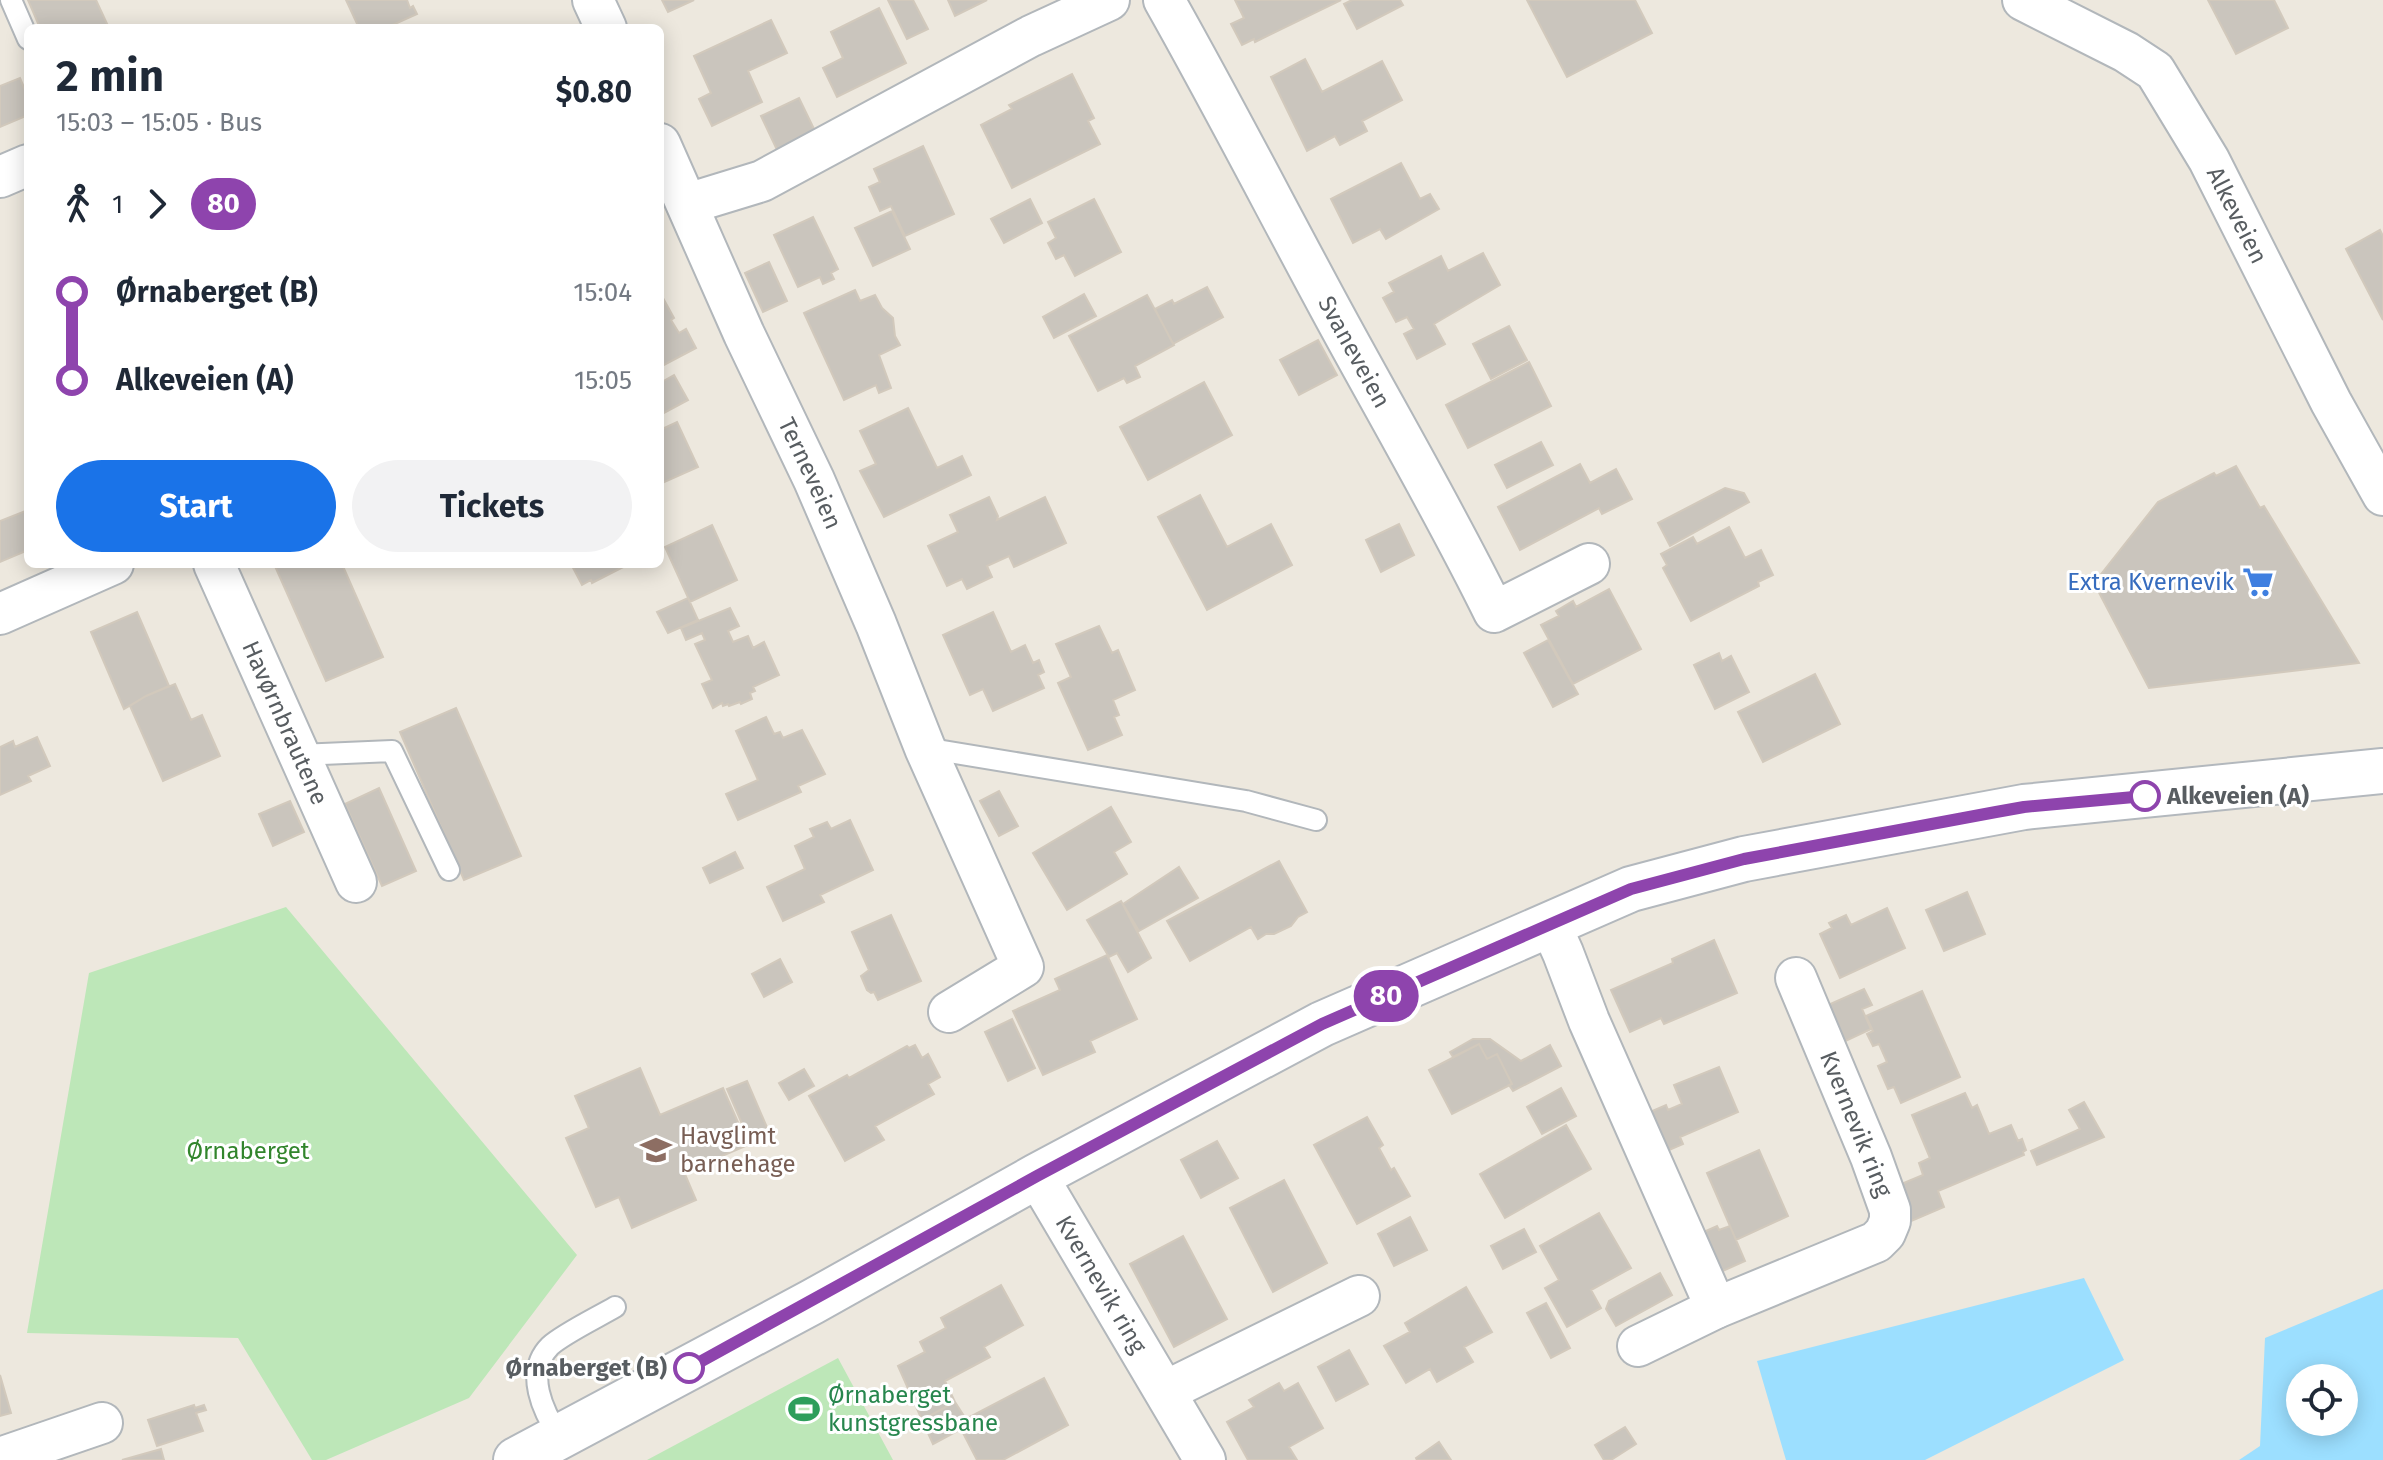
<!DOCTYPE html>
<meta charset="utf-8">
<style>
body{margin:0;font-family:"Fira Sans",sans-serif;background:#f2f2f3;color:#1f2937;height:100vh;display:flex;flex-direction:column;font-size:30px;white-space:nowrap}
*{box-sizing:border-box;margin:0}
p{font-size:26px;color:#747a83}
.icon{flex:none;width:44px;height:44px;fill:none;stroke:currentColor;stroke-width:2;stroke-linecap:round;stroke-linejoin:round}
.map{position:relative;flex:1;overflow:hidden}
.side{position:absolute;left:24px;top:24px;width:640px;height:544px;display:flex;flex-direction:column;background:#fff;border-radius:12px;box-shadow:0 4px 20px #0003}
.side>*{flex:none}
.badge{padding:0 16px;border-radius:26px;font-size:28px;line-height:52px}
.controls{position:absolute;left:2286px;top:1364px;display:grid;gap:16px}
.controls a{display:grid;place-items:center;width:72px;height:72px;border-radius:50%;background:#fff;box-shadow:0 4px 20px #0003;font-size:40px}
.map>.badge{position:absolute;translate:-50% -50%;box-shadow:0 0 0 4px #fff}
.legs{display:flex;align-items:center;gap:12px;height:88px;padding:0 32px;font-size:26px}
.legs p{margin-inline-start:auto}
.overview{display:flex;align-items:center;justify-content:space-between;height:136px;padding:0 32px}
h1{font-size:44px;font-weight:700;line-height:60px}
.button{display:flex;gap:16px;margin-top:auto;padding:16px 32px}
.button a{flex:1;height:92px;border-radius:48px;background:#1a73e8;color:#fff;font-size:32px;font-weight:700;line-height:92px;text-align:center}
.button a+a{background:#f2f2f3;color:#1f2937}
ul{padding:0 32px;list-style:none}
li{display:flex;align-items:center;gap:28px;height:88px;font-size:30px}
li i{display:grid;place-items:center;width:12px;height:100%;margin:0 10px;background:currentColor}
li i::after{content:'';width:20px;height:20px;margin:-10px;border:6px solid;border-radius:50%;background:#fff}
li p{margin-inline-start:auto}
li:first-child i{background:linear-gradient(#0000 50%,currentColor 0)}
li:last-child i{background:linear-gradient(currentColor 50%,#0000 0)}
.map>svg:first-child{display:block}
.green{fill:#bde7b8}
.water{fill:#9cdfff;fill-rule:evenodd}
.building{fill:#cac5bd;stroke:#d2c9bc;stroke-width:2}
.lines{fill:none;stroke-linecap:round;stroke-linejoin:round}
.service-casing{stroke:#b2b7bb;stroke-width:24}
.minor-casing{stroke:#b2b7bb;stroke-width:44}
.secondary-casing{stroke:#b3b8bd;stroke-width:48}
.service{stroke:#fff;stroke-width:20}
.minor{stroke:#fff;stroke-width:40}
.secondary{stroke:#fff;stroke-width:44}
.line-1-casing{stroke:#fff;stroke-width:18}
.line-1{stroke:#8e44ad;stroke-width:12}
.stop-1-dot{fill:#fff;stroke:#8e44ad;stroke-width:4}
.labels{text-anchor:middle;stroke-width:6;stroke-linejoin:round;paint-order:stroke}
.street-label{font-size:24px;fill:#585d61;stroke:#fff}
.shop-label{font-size:24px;fill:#366cbe;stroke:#fff;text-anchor:end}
.stop-label{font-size:24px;font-weight:bold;fill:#585d61;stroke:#fff;text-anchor:start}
.education-label{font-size:24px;fill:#785e54;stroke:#fff;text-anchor:start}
.park-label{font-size:24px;fill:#32852c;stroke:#fff}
.leisure-label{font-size:24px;fill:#27864d;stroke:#fff;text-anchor:start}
</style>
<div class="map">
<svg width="2383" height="1460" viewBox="0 0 2383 1460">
<rect width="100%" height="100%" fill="#ede8de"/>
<path class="green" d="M286,907L577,1255L469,1398L326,1460H312L238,1338L27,1333L89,973Z
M838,1358L893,1460H647Z"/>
<path class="water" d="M2084,1278L2124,1360L1925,1460H1786L1757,1361Z
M2383,1289V1460H2239L2260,1446L2265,1338ZM2344,1378V1422H2300V1378Z"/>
<path class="building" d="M28,0H96L109,28H40Z
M346,0H407L410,8L413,6L417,14L386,28H359Z
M662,0H694L668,12Z
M888,0H913L928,29L907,39Z
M948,0H987L955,16Z
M1235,0H1341L1255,42L1254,39L1242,45L1231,24L1244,18Z
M1352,0H1400L1403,5L1357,29L1344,4Z
M1527,0H1635L1652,33L1567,77Z
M2208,0H2274L2288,28L2236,54Z
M879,8L906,63L837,97L823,68L843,58L831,32Z
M771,20L787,53L748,71L762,102L712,126L699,99L711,93L694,56Z
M1305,59L1322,92L1382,61L1402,100L1362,121L1367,131L1340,145L1335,136L1307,151L1271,77Z
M1072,74L1094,118L1088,121L1100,144L1012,188L981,125L1012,109L1009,105Z
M20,78L28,97V115L0,127V86Z
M799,98L815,131L777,150L761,116Z
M923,146L954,214L905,236L891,206L880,211L869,187L880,182L874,169Z
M1401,163L1420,199L1430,194L1439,209L1386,239L1380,229L1353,243L1331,199Z
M1030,199L1042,223L1004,243L991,219Z
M1094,199L1121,252L1075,276L1064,255L1056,259L1048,243L1056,238L1048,222Z
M892,211L910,249L873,266L855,228Z
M813,217L838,269L831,273L834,279L823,284L820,277L798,287L774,235Z
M2380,230L2383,236V320L2346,249Z
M1483,253L1500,285L1434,324L1445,344L1417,359L1404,334L1414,329L1407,317L1396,322L1383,298L1394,292L1389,283L1441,256L1448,271Z
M769,262L787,301L763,312L745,273Z
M1207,287L1223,317L1173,344L1155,309L1172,300L1174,304Z
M855,290L860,301L875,295L882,308L893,318L895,336L900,345L879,355L891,388L879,393L876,385L844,400L804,313Z
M1084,294L1096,316L1054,338L1043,317Z
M1147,295L1174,345L1135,366L1140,377L1127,383L1124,378L1098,391L1069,336Z
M663,298L674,318L671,320L679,333L686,329L696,348L660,367V299Z
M1509,326L1527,360L1491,379L1473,344Z
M1318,340L1337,375L1299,395L1280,360Z
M1529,362L1551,406L1468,448L1446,405Z
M674,375L688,400L660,415V383Z
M1204,382L1232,435L1148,480L1120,427Z
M908,408L937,468L962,456L971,475L884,517L860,471L876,464L860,431Z
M677,422L698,467L660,484V430Z
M1541,442L1553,465L1507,488L1495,465Z
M1580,464L1590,483L1616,469L1632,499L1602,514L1599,508L1520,550L1498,507Z
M2236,466L2260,508L2264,506L2359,663L2149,688L2094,583L2158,502L2214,473L2216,476Z
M1725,488L1744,493L1749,502L1670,546L1658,523Z
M1200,495L1227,547L1271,524L1292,565L1207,610L1158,517Z
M989,497L998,516L997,520L1045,497L1066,543L1014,567L1009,556L987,566L992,577L967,589L962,579L947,586L928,546L958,532L950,515Z
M28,510V550L0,562V521Z
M1399,524L1414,555L1381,572L1366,540Z
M712,525L737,580L690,602L665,547Z
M1729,527L1745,558L1761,550L1773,575L1758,582L1759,586L1691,621L1663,568L1667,565L1661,554L1693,537L1697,544Z
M274,564H342L383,657L326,681Z
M571,564H629L592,583L591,580L582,585Z
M1609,589L1641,649L1573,684L1541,625L1559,616L1556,611L1573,601L1576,607Z
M688,598L698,620L668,633L657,612Z
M730,608L739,626L728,631L733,642L748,636L753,648L764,642L779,675L753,687L755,691L750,693L752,699L741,704L740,702L729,706L728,704L723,706L722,703L713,708L702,684L712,680L695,644L705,640L702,633L686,640L681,628Z
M137,612L169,686L146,696L124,709L91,632Z
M993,612L1011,652L1025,645L1033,663L1039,660L1044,672L1038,675L1044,688L993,711L983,689L970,695L943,635Z
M1099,626L1112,653L1118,650L1135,690L1113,700L1119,715L1114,717L1122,735L1088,750L1058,683L1071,677L1056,644Z
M1548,640L1578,694L1553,707L1524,653Z
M1719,653L1722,661L1731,656L1749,692L1715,709L1694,665Z
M1815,674L1840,724L1763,762L1738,712Z
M175,684L191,720L202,715L220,756L163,781L130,706L146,696Z
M456,708L521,856L464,880L400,732Z
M766,717L774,734L780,732L783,738L802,730L825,774L798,786L801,792L738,820L726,794L758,780L736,731Z
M37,737L50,766L28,776L31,781L0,795V747L13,741L15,747Z
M379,788L416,871L382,886L345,804Z
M999,791L1018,826L999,836L980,801Z
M290,801L304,832L273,846L259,814Z
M1111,807L1131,842L1114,852L1127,874L1067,910L1033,853Z
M850,820L873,870L820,895L824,902L783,921L767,887L805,869L795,846L814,837L810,829L827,822L831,829Z
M735,852L743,868L710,883L703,868Z
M1279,861L1307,912L1298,917L1291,926L1274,934H1266L1258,939L1251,927L1190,961L1167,921Z
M1179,867L1198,898L1139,931L1123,904Z
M1967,892L1985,934L1944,951L1926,910Z
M1121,901L1151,958L1128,972L1117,953L1109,957L1087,920Z
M1887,908L1905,948L1840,978L1820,934L1832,928L1829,923L1846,915L1851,925Z
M891,915L921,981L878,1000L874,992L871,993L867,990L861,976L869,970L852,932Z
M1714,940L1737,993L1664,1024L1661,1018L1630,1032L1611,990L1673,963L1672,959Z
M1107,955L1137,1019L1090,1041L1095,1052L1043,1075L1013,1011L1060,990L1055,979Z
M780,959L792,982L764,997L752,974Z
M1864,989L1872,1005L1862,1009L1871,1029L1835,1046L1819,1009Z
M1922,991L1960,1077L1901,1103L1894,1087L1888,1089L1878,1066L1887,1062L1879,1044L1873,1046L1867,1034L1873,1031L1866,1016Z
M1012,1019L1035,1068L1008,1081L985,1032Z
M1473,1039H1490L1521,1061L1550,1045L1561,1066L1513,1091L1509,1085L1512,1084L1497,1054L1487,1059L1479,1044L1453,1057L1450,1052Z
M1479,1044L1487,1059L1497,1054L1512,1084L1452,1114L1429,1070Z
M915,1045L922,1058L928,1054L940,1077L928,1084L934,1094L875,1126L884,1140L845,1161L809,1096L847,1075L849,1078L907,1046L909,1048Z
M1719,1067L1738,1112L1680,1137L1683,1144L1660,1154L1643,1115L1666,1105L1668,1110L1682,1104L1674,1085Z
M640,1068L660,1115L723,1088L748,1145L684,1172L696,1200L632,1228L619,1197L596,1207L566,1138L589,1128L575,1096Z
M804,1069L814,1086L789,1100L779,1083Z
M747,1081L769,1132L749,1140L727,1089Z
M1561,1088L1576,1116L1542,1134L1527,1107Z
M1965,1093L1972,1108L1977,1105L1989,1134L2011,1125L2018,1141L2022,1139L2026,1150L2023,1152L2024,1155L1938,1191L1944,1207L1909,1222L1894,1187L1923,1175L1919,1163L1930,1158L1912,1115Z
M2084,1102L2104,1137L2037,1165L2031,1151L2080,1129L2069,1110Z
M1367,1117L1383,1145L1379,1148L1391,1170L1394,1168L1410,1196L1357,1224L1314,1145Z
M1566,1125L1591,1169L1505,1218L1480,1174Z
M1217,1141L1238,1178L1201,1198L1181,1160Z
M1759,1150L1788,1216L1736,1240L1707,1173Z
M1284,1180L1327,1263L1273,1292L1230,1208Z
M1599,1213L1631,1268L1591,1290L1601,1308L1567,1327L1545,1288L1559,1280L1540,1246Z
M1410,1217L1427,1250L1394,1266L1378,1234Z
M1717,1226L1719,1230L1730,1226L1745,1261L1716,1274L1699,1234Z
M1524,1229L1536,1252L1503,1269L1491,1246Z
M1183,1236L1227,1319L1174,1347L1130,1264Z
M1660,1273L1672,1295L1616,1326L1606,1309L1609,1301Z
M1001,1285L1023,1325L984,1347L990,1357L945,1381L955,1402L922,1420L898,1366L925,1352L920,1342L946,1328L941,1318Z
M1466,1287L1492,1332L1464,1347L1473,1362L1437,1382L1430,1369L1406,1383L1384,1346L1410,1332L1405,1323Z
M1546,1303L1570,1348L1551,1358L1527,1313Z
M1349,1350L1368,1384L1336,1401L1318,1367Z
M0,1375L11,1413L0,1416Z
M1044,1378L1068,1425L1003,1460H977L961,1429L933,1444L922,1420L955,1402L966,1419Z
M1279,1383L1284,1391L1298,1383L1323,1428L1289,1447L1297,1460H1248L1227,1422L1254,1407L1249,1400Z
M194,1405L195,1408L204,1405L206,1410L196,1413L203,1431L157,1446L148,1420Z
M1625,1427L1636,1444L1611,1460H1604L1595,1445Z
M1439,1442L1451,1460H1417L1416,1458Z
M161,1449L164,1460H122Z"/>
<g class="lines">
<defs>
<path id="service" d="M11,0L28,39
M925,748L1246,801L1316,820
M299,755L392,751L449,870
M560,1437C543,1412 524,1372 550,1346C563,1334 598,1317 615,1307"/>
<g id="minor">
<path d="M593,0L606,28"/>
<path id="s1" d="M1164,0C1221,101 1274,204 1329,306C1384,408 1443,508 1494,612L1589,564"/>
<path id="s2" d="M2023,0L2126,52L2155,71L2209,160L2331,402L2383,495"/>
<path id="s3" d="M660,144L744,334L814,480L876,624L925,748L1023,967L949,1012"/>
<path d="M0,177L28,165"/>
<path d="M687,204L762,181L1031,36L1109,0"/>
<path id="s4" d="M214,564L356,882"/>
<path d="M0,614L113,564"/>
<path d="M1550,924L1563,953L1589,1021L1716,1308"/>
<path id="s5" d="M1037,1176L1205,1460"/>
<path d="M1638,1346L1716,1308L1876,1242L1885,1233L1890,1221V1210L1871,1157L1796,978"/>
<path d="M1166,1391L1359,1296"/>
<path d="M0,1458L102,1423"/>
</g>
<path id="secondary" d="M516,1460L812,1302L1037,1176L1322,1024L1631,889L1744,859L2024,807L2383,771"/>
</defs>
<use href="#service" class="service-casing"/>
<use href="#minor" class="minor-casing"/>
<use href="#secondary" class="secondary-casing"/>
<use href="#service" class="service"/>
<use href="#minor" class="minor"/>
<use href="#secondary" class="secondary"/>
</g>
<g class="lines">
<defs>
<path id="line-1" d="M689,1368L1037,1176L1322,1024L1631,889L1744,859L1996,812L2024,807L2145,796"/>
</defs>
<use href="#line-1" class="line-1-casing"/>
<use href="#line-1" class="line-1"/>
</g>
<defs>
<symbol id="supermarket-bare" viewBox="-9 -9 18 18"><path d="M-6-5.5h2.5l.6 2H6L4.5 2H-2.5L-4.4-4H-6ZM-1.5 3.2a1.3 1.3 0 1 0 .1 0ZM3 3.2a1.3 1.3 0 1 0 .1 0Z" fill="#3f7fe0" stroke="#fff" stroke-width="2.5" paint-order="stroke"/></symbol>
<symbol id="school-bare" viewBox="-9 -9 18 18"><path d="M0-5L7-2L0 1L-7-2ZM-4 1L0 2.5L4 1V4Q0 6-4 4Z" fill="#8d6e63" stroke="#fff" stroke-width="2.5" paint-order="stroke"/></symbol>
<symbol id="stadium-bare" viewBox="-9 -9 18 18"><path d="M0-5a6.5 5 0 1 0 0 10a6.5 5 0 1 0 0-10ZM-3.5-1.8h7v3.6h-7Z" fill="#2e9e5b" stroke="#fff" stroke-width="2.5" paint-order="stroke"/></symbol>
</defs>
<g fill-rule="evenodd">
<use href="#supermarket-bare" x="2236" y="560" width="44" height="44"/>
<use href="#school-bare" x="634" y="1128" width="44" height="44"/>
<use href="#stadium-bare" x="782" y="1387" width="44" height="44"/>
</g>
<g class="stop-1-dot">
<circle cx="2145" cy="796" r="14"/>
<circle cx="689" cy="1368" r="14"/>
</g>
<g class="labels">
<g class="street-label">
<text dy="8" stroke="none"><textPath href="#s2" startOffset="316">Alkeveien</textPath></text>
<text dy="8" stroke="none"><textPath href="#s1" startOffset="400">Svaneveien</textPath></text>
<text dy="8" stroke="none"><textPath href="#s3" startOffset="362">Terneveien</textPath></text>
<text dy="8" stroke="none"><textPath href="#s4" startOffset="174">Havørnbrautene</textPath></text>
<text transform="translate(1856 1124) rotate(68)" y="8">Kvernevik ring</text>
<text dy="8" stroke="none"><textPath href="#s5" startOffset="126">Kvernevik ring</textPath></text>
</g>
<g class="shop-label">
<text x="2234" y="590">Extra Kvernevik</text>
</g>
<g class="stop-label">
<text x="2167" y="804">Alkeveien (A)</text>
<text x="667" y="1376" text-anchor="end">Ørnaberget (B)</text>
</g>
<g class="education-label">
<text x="680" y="1144">Havglimt<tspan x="680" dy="28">barnehage</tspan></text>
</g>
<g class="park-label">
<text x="248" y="1159">Ørnaberget</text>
</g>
<g class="leisure-label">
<text x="828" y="1403">Ørnaberget<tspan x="828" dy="28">kunstgressbane</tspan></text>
</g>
</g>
</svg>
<div class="controls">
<a><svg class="icon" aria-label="locate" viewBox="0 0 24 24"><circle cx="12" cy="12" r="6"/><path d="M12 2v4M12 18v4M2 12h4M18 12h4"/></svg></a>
</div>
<b class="badge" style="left:1386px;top:996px;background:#8e44ad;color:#fff">80</b>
<section class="side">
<div class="overview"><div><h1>2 min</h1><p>15:03 – 15:05 · Bus</p></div><b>$0.80</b></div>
<div class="legs"><svg class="icon" aria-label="walk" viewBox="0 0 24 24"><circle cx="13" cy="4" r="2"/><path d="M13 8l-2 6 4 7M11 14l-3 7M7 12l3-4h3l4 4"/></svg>1<svg class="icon" aria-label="forward" viewBox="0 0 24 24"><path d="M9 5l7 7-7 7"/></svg><b class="badge" style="background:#8e44ad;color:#fff">80</b></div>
<ul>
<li><i style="color:#8e44ad"></i><b>Ørnaberget (B)</b><p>15:04</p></li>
<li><i style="color:#8e44ad"></i><b>Alkeveien (A)</b><p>15:05</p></li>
</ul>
<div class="button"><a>Start</a><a>Tickets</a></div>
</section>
</div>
